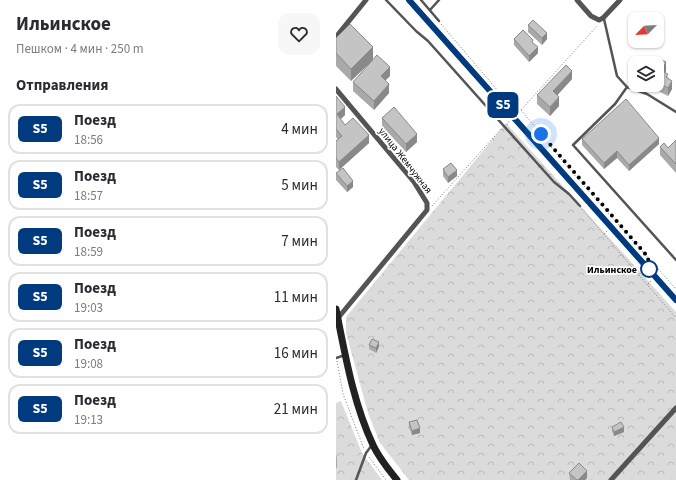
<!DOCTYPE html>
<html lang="ru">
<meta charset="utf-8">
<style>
body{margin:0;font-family:"Source Sans 3",sans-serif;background:#f7f7f7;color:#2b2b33;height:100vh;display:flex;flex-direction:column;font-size:15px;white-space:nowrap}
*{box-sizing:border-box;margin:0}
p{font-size:13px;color:#7c7c81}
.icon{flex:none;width:22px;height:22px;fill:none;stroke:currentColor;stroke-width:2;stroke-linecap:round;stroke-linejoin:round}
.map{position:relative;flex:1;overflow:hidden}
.drawer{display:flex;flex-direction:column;background:#fff;width:336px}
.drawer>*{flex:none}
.badge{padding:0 8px;border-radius:6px;font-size:14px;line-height:26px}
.needle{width:26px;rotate:246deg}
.tools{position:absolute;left:292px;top:12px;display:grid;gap:8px}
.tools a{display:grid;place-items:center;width:36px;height:36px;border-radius:8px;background:#fff;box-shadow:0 1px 3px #0004;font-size:20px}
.you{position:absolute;width:20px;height:20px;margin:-10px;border:3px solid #fff;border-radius:50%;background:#1a73e8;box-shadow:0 0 0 6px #1a73e833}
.map>.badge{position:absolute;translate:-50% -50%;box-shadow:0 0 0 2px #fff}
h2{padding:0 16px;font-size:15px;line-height:36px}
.round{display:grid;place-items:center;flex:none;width:42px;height:42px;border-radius:12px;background:#f7f7f7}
.summary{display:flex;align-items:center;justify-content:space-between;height:68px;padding:0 16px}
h1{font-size:19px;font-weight:700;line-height:30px}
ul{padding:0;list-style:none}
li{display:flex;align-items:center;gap:12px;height:50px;margin:0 8px 6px;padding:0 8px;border:2px solid #e1e1e2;border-radius:12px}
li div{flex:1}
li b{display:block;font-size:15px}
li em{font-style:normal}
li .badge{min-width:44px;font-weight:700;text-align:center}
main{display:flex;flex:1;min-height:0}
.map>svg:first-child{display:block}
.forest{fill:url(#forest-crowns)}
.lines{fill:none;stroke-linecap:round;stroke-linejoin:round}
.path{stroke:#767676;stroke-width:1;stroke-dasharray:1 2;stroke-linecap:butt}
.service{stroke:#545454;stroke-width:2.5}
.minor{stroke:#545454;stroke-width:5}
.secondary{stroke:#212121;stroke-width:7}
.rail-casing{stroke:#000;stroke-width:3}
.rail{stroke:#fff;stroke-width:1.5;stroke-dasharray:4.5;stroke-linecap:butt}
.wall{fill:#a9a9a9}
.shaded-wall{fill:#898989}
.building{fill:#c4c4c4;stroke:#898989}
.line-casing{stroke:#fff;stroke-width:9}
.line{stroke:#003b80;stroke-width:6}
.walk{stroke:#000;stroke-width:4;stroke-dasharray:0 7.2}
.stop-dot{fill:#fff;stroke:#003b80;stroke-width:2}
.labels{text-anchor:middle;stroke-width:3.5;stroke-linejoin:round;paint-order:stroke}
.street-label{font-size:10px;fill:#000;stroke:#fff}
.stop-label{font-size:10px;font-weight:bold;fill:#000;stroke:#fff;text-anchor:end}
</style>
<main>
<section class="drawer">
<div class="summary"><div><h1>Ильинское</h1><p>Пешком · 4 мин · 250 m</p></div><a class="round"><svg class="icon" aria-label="heart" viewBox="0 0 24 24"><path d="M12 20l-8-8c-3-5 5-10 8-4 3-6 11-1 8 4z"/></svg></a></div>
<h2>Отправления</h2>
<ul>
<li><span class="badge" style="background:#003b80;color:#fff">S5</span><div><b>Поезд</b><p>18:56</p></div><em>4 мин</em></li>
<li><span class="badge" style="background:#003b80;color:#fff">S5</span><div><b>Поезд</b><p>18:57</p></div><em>5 мин</em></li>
<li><span class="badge" style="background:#003b80;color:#fff">S5</span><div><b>Поезд</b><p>18:59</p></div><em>7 мин</em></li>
<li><span class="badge" style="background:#003b80;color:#fff">S5</span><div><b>Поезд</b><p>19:03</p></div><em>11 мин</em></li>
<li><span class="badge" style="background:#003b80;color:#fff">S5</span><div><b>Поезд</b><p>19:08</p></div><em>16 мин</em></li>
<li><span class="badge" style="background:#003b80;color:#fff">S5</span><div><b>Поезд</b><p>19:13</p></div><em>21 мин</em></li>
</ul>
</section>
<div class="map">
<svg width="340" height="480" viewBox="0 0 340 480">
<defs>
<pattern id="forest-crowns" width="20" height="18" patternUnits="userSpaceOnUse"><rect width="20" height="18" fill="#dbdbdb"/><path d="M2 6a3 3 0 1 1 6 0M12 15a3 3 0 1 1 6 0" fill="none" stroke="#bababa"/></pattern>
</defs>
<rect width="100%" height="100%" fill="#fff"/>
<path class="forest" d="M170,123L340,312V480H73L44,443L32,413L10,333V317Z
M5,401L26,453L46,480H0V403Z"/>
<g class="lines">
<path class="path" d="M105,24L174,105L182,106L185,110L262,25
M171,125L173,121L185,110L234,170L340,289
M96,206L166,128
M246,209L340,318
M268,234L273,229
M312,284L317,279
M1,361L7,394L28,449
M33,457L50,480"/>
<path class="service" d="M50,0L80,31L92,41L218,182L233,194L244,206
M85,0L103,21
M94,10L103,0
M268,19L281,76L291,87L311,94L340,112
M291,87L279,104L237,145L340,260
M0,358L9,355
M20,480L30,453L36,445"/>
<path class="minor" d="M241,0L255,16L263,20L267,18L284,0
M0,37L30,0
M0,89L78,182L91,203V210L2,318
M275,480L340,408"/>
<path class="secondary" d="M0,309C9,354 17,402 37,445C43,458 52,469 61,480"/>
<defs>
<path id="rail" d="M74,0L340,300"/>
</defs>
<use href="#rail" class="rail-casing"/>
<use href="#rail" class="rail"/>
</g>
<path class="wall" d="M192,25L211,39L206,45L192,32Z
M0,38L37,47L15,81L0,66Z
M178,39L202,53L193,62L178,45Z
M321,63L330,71L329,72L332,78L336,89L332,96L314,87V85H321Z
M54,76L49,80L53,93L38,110L17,91V82Z
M236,79L221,95L223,106L214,116L201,104V95Z
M0,96L9,115L4,119L9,125L33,143L3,170L0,167V141L2,140L0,137Z
M46,118L81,142L70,152L46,126Z
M246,139L323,144L293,171L281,158L268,169L246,145Z
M340,140V173L324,155V147L332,148Z
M107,169L121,176L112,183L107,176Z
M0,173L17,187L11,192L0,180Z
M33,345L43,347L40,353L33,349Z
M73,422L84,433L76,435L73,427Z
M276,427L288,432L278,436L276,431Z
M0,452L1,459V468H0Z
M233,473L251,478L249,480H234Z"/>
<path class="shaded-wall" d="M211,33V39L206,45V38Z
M37,47V60L15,81V69Z
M202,47V53L193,62V56Z
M330,62V71L325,79V71Z
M54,67V76L45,85V76Z
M236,71V79L217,100V91Z
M336,81V89L332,96V88Z
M53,84V93L38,110V101Z
M223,97V106L214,116V107Z
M9,107V115L1,123V114Z
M81,134V142L70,152V144Z
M33,135V143L3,170V162Z
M323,138V144L293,171V165Z
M281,151V158L268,169V163Z
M121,170V176L112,183V177Z
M17,181V187L11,192V186Z
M43,342V347L40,353V348Z
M288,427V432L278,436V432Z
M84,428V433L76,435V431Z
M251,471V478L249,480H242Z"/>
<path class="building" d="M197,20L211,33L206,38L192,25Z
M14,24L37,47L15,69L0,53V38Z
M187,30L197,40L196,42L202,47L193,56L178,39Z
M41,55L54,67L45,76L53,84L38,101L17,82Z
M322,58L330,62L325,71L332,74L330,77L336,81L332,88L321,82V63H319Z
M230,65L236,71L217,91L223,97L214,107L201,95Z
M0,96L9,107L1,114L9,125L17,118L33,135L3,162L0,158V141L6,136L0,129Z
M290,99L323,138L293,165L281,151L268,163L246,139Z
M58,107L81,134L70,144L46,118Z
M340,140V164L324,147L328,143L332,148Z
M115,163L121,170L112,177L107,169Z
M7,168L17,181L11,186L0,173Z
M36,339L43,342L40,348L33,345Z
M81,420L84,428L76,431L73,422Z
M285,422L288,427L278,432L276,427Z
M243,463L251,471L242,480H241L233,473Z"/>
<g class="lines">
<defs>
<path id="line" d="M73,0L340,300"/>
</defs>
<use href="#line" class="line-casing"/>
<use href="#line" class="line"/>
<path class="walk" d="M205,134L312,257L313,269"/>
</g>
<circle class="stop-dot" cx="313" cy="269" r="8"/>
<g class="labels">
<g class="street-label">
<text transform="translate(70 160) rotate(52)" y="4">улица Жемчужная</text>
</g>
<g class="stop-label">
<text x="301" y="273">Ильинское</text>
</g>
</g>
</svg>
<div class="tools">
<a><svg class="needle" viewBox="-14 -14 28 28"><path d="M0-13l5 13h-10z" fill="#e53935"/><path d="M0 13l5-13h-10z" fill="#7c7c81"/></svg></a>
<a><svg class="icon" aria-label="layers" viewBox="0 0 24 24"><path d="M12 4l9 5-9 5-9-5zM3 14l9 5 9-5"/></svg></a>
</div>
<div class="you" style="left:205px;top:134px"></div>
<b class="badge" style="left:167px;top:105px;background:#003b80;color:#fff">S5</b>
</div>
</main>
